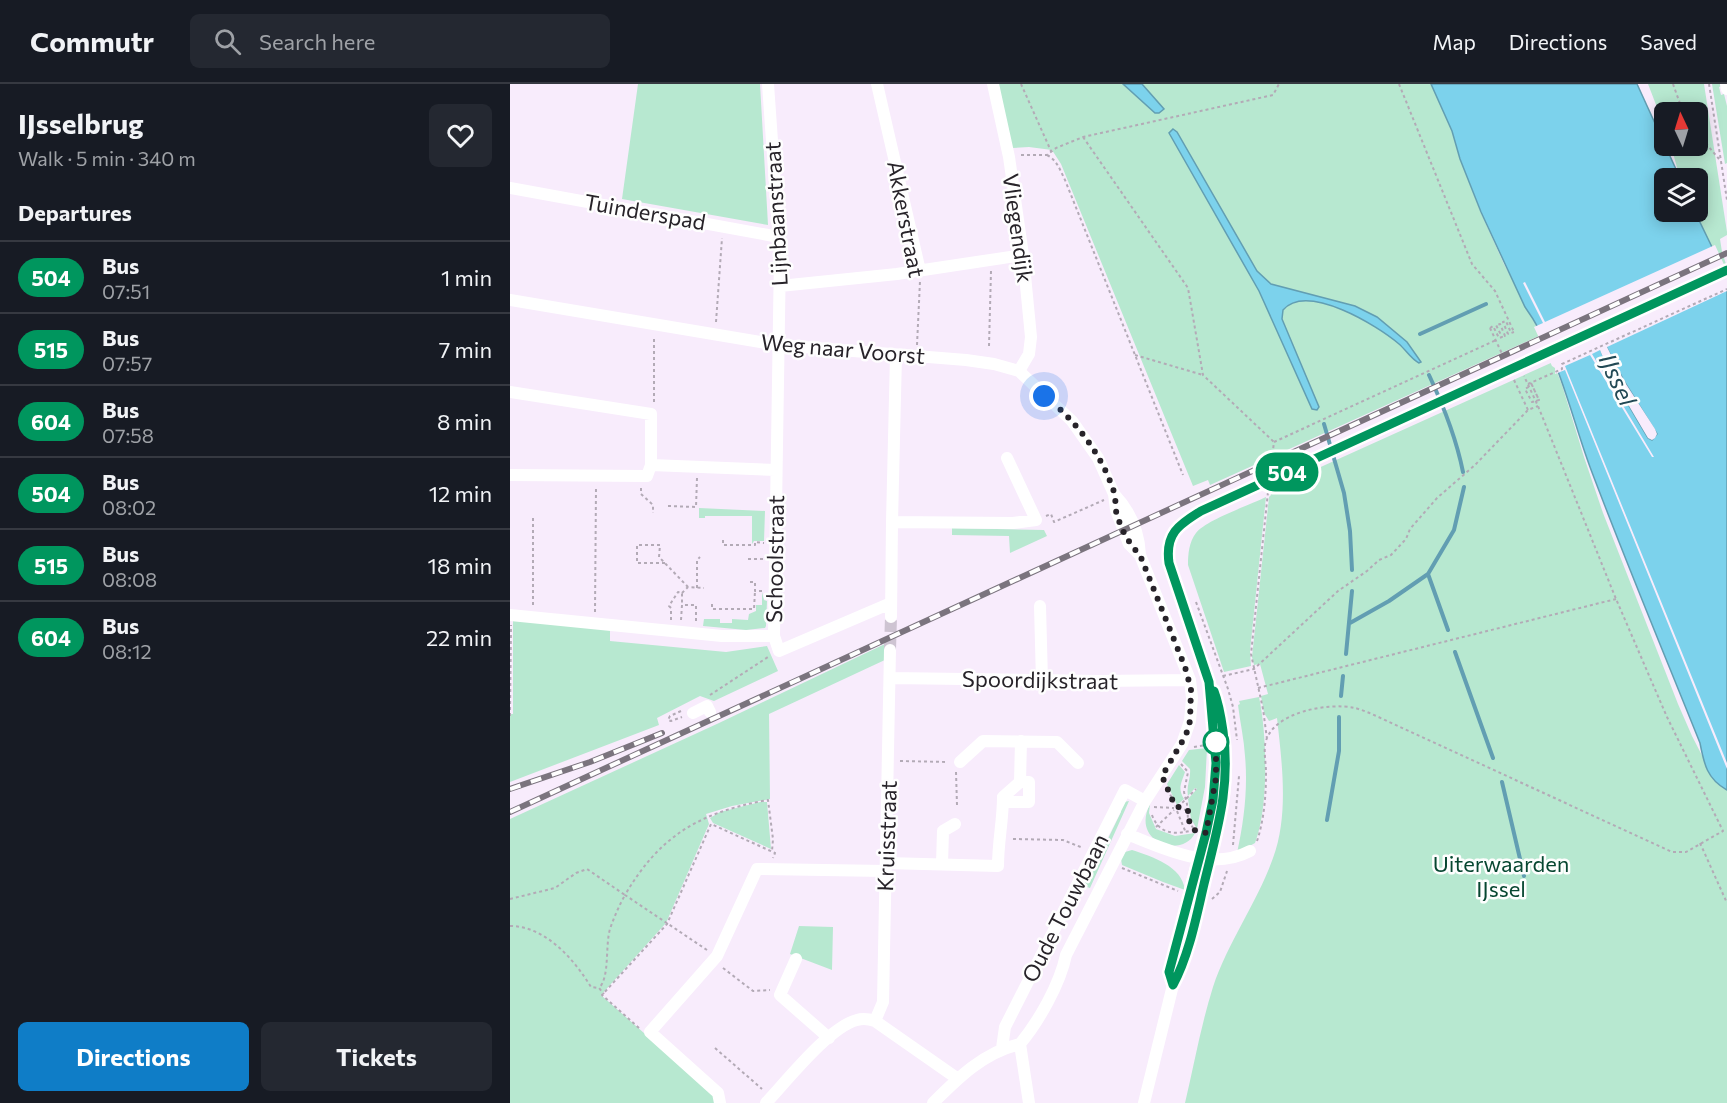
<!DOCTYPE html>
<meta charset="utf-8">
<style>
body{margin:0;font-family:Commissioner,sans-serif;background:#242831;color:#f1f3f6;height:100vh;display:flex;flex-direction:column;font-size:22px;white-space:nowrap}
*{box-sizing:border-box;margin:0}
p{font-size:20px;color:#9ea1a6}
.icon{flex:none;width:33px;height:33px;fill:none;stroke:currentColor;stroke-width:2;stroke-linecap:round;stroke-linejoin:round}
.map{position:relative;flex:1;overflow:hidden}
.details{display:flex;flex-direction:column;background:#171b24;width:510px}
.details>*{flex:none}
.badge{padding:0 12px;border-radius:20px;font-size:21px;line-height:39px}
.needle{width:39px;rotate:356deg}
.fabs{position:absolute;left:1144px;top:18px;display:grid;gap:12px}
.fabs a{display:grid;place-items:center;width:54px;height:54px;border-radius:9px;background:#171b24;box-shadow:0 3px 15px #0003;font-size:30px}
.you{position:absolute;width:30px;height:30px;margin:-15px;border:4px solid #fff;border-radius:50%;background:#1a73e8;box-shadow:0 0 0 9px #1a73e833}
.map>.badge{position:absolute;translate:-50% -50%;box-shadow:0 0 0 3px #fff}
h2{padding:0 18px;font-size:22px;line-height:54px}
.round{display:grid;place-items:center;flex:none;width:63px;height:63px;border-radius:9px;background:#242831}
.headline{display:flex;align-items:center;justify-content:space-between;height:102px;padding:0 18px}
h1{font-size:28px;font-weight:700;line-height:45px}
.button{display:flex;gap:12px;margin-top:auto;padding:12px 18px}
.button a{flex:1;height:69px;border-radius:9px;background:#0f7dc7;color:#fff;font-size:24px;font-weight:700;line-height:69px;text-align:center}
.button a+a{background:#242831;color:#f1f3f6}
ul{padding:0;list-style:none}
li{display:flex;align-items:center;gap:18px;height:72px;padding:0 18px;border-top:2px solid #363941}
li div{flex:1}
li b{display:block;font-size:22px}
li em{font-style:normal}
li .badge{min-width:66px;font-weight:700;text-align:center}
header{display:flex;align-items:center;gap:36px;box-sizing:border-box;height:84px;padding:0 30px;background:#171b24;border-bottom:2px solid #363941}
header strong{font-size:28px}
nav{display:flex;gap:33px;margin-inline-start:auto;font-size:21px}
.search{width:420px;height:54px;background:#242831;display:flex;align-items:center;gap:15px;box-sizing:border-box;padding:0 21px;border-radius:9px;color:#9ea1a6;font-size:22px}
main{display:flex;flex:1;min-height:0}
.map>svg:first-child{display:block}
.green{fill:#b7e8d0}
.water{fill:#7cd2ec;stroke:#629eb2;stroke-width:1.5;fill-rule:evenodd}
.pier{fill:#f8ecfc}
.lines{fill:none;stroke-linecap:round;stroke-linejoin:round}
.stream{stroke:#629eb2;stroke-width:4}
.minor-tunnel{stroke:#cec4d2;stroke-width:12;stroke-dasharray:12 6;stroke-linecap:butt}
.path{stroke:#b3aab6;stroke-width:2;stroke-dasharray:3 3;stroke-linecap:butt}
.minor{stroke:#fff;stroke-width:12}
.rail-casing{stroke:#7b747e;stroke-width:6}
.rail{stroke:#fefefe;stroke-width:4;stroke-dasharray:11;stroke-linecap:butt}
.line-casing{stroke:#fff;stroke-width:14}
.line{stroke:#00965e;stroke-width:9}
.walk{stroke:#272329;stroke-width:6;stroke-dasharray:0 10.8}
.stop-dot{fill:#fff;stroke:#00965e;stroke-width:3}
.labels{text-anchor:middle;stroke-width:5;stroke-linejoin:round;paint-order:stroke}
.street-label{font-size:22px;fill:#272329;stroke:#fefefe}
.park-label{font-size:22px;fill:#074731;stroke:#fefefe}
.water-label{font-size:24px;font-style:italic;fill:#214854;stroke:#fefefe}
</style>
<header>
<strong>Commutr</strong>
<div class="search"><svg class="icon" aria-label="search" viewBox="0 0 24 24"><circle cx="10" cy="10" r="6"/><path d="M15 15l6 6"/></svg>Search here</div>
<nav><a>Map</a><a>Directions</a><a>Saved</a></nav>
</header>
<main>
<section class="details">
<div class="headline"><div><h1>IJsselbrug</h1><p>Walk · 5 min · 340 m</p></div><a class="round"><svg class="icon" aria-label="heart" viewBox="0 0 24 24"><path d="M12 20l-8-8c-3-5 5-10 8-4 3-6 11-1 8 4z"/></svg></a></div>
<h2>Departures</h2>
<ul>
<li><span class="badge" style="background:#00965e;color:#fff">504</span><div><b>Bus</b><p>07:51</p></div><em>1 min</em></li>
<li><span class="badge" style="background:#00965e;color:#fff">515</span><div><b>Bus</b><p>07:57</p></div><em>7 min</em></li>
<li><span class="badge" style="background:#00965e;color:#fff">604</span><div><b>Bus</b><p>07:58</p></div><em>8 min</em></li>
<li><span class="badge" style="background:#00965e;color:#fff">504</span><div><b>Bus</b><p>08:02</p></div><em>12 min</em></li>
<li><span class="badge" style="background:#00965e;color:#fff">515</span><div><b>Bus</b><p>08:08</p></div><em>18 min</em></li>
<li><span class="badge" style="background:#00965e;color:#fff">604</span><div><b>Bus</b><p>08:12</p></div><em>22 min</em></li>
</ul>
<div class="button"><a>Directions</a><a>Tickets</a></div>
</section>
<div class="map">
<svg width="1217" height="1019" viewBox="0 0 1217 1019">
<rect width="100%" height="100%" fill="#f8ecfc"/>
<path class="green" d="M128,0H250L258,141L112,115Z
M487,0H921L942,47L950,75L971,129L994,180L1031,251L700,401L698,396L683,402L551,80L542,66L519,63L502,64Z
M1138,0H1194L1217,148V151L1210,155L1212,168L1217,183L1213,189L1185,128H1188V94H1170L1161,62H1188V28H1155V44Z
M1202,0H1211L1212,2L1209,3L1211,11L1214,10L1217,22V79L1215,80Z
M1043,278L1052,301L1074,373L1093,429L1168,620L1182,652L1201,689L1217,706V1019H675C684,981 691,941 703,903C718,858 747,819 763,774C779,731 772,679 767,634L759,637L754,629L751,612L758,610L750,580L744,581L742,573L759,413L761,411L762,405Z
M756,413L740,567L741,582L714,588L678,481C678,470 679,458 686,449C696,436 740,421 756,413Z
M189,424L255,427L254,457H244L242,460V432H195V434H189Z
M442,444L534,446L537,452L500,469L499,452L442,451Z
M252,508L254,516L257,517L256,542L255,544L236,546L193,542L194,535H210V539H222V535L238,536L239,530L246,527V521H252Z
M3,536L100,546V557L216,568L257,562L268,587L204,617L190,612L147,634L149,641L0,698V630H3Z
M377,559V575L259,630L260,715L222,722L196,730L199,740L156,839L91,911L204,1011L205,1019H0V735L209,639Z
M749,613C757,649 759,724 745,759L727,769C734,737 738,704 735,672C734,655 730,638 728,621L730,620L729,617Z
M697,664L695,703L687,745L681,735L678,715L687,705L685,704L678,712C676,702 681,695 680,685L672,677L679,666Z
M669,681L675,688C672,698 667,704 674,715L667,721L657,700Z
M619,717L580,804L577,803L575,805L569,802L581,780L588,775L611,728L610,724L614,718Z
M250,718H257L261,765L203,739L200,734L210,728Z
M640,720L639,729L646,745L665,752L685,749C673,775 620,759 640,720Z
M622,766C643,773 672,782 675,806L653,798L612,781L611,775L615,768Z
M289,842L323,843L322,886L280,870Z"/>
<path class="water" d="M613,0H632L654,25L649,29H645Z
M921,0H1127L1170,94H1155V128H1185L1217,194V706C1197,695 1194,680 1190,659C1153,567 1115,476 1080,383C1060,329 1049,270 1015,223L971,128L950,75L942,47ZM1095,260L1114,297L1147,350L1142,356L1138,354L1099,288L1089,261Z
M663,45L667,48L747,187L761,200L845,222L867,233L897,258L911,278L909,279C901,275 896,266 889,260C868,242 797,198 773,226L772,235L809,323L807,326L802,325L749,207L659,49Z"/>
<path class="pier" d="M1205,161L1217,187V207L1097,263L1114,297L1145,345L1147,350L1145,354L1142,356L1138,354L1099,288L1090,266L1082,270L1144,373H1142L1080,271L1055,282L1217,679V685L1055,286L1045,290V284L1042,282L1024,243L1033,239L1013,199L1015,198L1035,238Z"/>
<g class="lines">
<path class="stream" d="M910,250L976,220
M919,291C934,323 946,353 953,388
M814,340L834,409L840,447L842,486
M918,490L938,546
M840,539L879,517L918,490L944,446L954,403
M945,568L983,674
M836,570L842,507
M831,612L833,592
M992,698L1014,792
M817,736L829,667V633"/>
<path class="minor-tunnel" d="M380,566L381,533"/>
<path class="path" d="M511,0L541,67
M889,0L962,180L985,207L1004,248
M1163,0L1173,28
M1199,0L1217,116
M1188,50L1209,75
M573,53L678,204L693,291L764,358
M511,71H537L546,64L573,53L763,11L769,0
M537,71C547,76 550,86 555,96L673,391
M206,238L212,154
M980,244L994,274
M980,244L983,242L989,254L992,253L986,241L990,240L995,252L998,250L993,238L996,237L1001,249L1004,248
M407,261L410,197
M479,262L481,187
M625,271L693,291
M1004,296L1018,326
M1021,299L1029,316L1022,318L1015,305L1022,301L1029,316L1026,317
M1018,300L1052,285V280L1217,205
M144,318V252
M764,358L986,256
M761,382L764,358
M131,404V410L143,421V429
M158,422L186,423L187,394
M536,432L541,430L544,438L594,416
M213,456V461H245V458L254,459
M238,475H253
M155,479H127V461H150L149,473L178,503
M240,498H245V507H253
M187,504V476L190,473
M172,509L178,503L194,504
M686,518L718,605L723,623L727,656
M202,520V525H244L245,507
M23,521V431
M85,528L86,404
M161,536V524L159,522L168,508L172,509V521
M171,536L172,521H186V538
M713,592L744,585L828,507L857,487L869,476L881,471L896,455L900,445L927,414L965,381L1018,326L1028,322
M748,604L1106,515
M200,611L258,573
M171,627L160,632L158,636L161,637L172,633
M0,632L1,541
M757,655L753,625L741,570L758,408
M684,663L696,661
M390,677L438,678
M671,680L678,688L674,708L677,720L678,735L683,744
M446,688L447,721
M658,705L665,722
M644,723L664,724
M668,723L686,705
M668,725L677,726
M667,727L676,749
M642,731C649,751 666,751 683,746
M646,743L664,726
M503,755L553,756L573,764
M747,757C754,736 756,712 756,689C756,680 754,670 755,661C760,628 819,618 845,624C860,628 874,636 888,642L1162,768H1176L1213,747L1157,633L1106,515L1028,322L1014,292
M1190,759L1217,819
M723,761L729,692
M612,784L668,807
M0,815L45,804L66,789L77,785L115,811C109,822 104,833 100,845C95,862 100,893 89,904
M702,815L710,808L717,787
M0,842C35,842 64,875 81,903L89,904L94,910
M197,866L115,811C149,753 187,730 252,717L258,716L263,755L262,767
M213,884L243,907L260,906
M129,944L92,911L157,840L201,740L265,769L263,774
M205,964L252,1005"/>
<path class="minor" d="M258,0L270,171L264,552L269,567L381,519
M367,0L410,187
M483,0L499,73L513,171L521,253L519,270L509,287
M1216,0L1217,5
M0,104L269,153
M270,202L387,190L513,171
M0,216L268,261L456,276L484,280L509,287L562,337L588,374L604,410L606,426L619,460L630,471
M0,308L141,330V381L266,386
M0,391L137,392L141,381
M382,438L386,271
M530,522L532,597
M0,531L212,552H264
M381,533L382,438L503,439L526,436L497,374
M381,594L588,597L680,596
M183,629L197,622L200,628
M450,678L473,657L547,658L568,679
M493,718H519V698H510
M617,750C654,765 701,788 740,767
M376,779L488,782C488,758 493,736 493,713L510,698L511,657
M432,780L433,747L445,740
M286,875L270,911L319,954
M663,901L659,888L703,716L706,694L707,665L700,615
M365,937L373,918L380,566
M492,964L495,943L615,706L635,717
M210,1019L208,1009L140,948L207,872L247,785L375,787
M256,1019C276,998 319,943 347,936C353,934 359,935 365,937L448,995
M423,1019C448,994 474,968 510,960
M519,1019L510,960C529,937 550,900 556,871L635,717L672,660L680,637L682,614L680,596L630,471C629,448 620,427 604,410
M634,1019L663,901L669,888L689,823L714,713L716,688L715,664L707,615L699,598L659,479C655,450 668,441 691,427L1217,186"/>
<defs>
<path id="rail" d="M0,705L80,678L152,649
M0,728L1217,169"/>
</defs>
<use href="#rail" class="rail-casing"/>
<use href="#rail" class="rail"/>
</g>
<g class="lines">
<defs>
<path id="line" d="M704,607C709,620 711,633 713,647C721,703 707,746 694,800C686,834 679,871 663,901L659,888L696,749L703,716L706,679L699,598L659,479C655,450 668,441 691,427L1217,186"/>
</defs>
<use href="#line" class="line-casing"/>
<use href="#line" class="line"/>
<path class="walk" d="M534,312C566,336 592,371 604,408C606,414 605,421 606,427C610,443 618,459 630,471L675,583L681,605L680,637L676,651L652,692L665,722L678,726V735L684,746L696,749L706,694V658"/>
</g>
<circle class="stop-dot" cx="706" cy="658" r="12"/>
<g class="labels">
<g class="street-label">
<text transform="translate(135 128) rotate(10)" y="8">Tuinderspad</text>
<text transform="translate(266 130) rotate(-93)" y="8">Lijnbaanstraat</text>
<text transform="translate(396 135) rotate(79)" y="8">Akkerstraat</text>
<text transform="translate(508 144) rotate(82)" y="8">Vliegendijk</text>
<text transform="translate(333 265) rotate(5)" y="8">Weg naar Voorst</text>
<text transform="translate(265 475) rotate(-89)" y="8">Schoolstraat</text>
<text transform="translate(530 596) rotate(1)" y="8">Spoordijkstraat</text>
<text transform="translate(377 752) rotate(-88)" y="8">Kruisstraat</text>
<text transform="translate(555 824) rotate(-63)" y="8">Oude Touwbaan</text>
</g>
<g class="park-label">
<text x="991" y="788">Uiterwaarden<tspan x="991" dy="25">IJssel</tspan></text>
</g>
<g class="water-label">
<text transform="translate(1107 296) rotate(65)" y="8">IJssel</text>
</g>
</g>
</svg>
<div class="fabs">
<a><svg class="needle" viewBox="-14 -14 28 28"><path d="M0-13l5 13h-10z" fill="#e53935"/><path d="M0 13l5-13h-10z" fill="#9ea1a6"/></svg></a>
<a><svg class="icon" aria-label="layers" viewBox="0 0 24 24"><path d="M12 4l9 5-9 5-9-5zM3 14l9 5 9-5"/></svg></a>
</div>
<div class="you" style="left:534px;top:312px"></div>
<b class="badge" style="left:777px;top:388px;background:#00965e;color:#fff">504</b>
</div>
</main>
